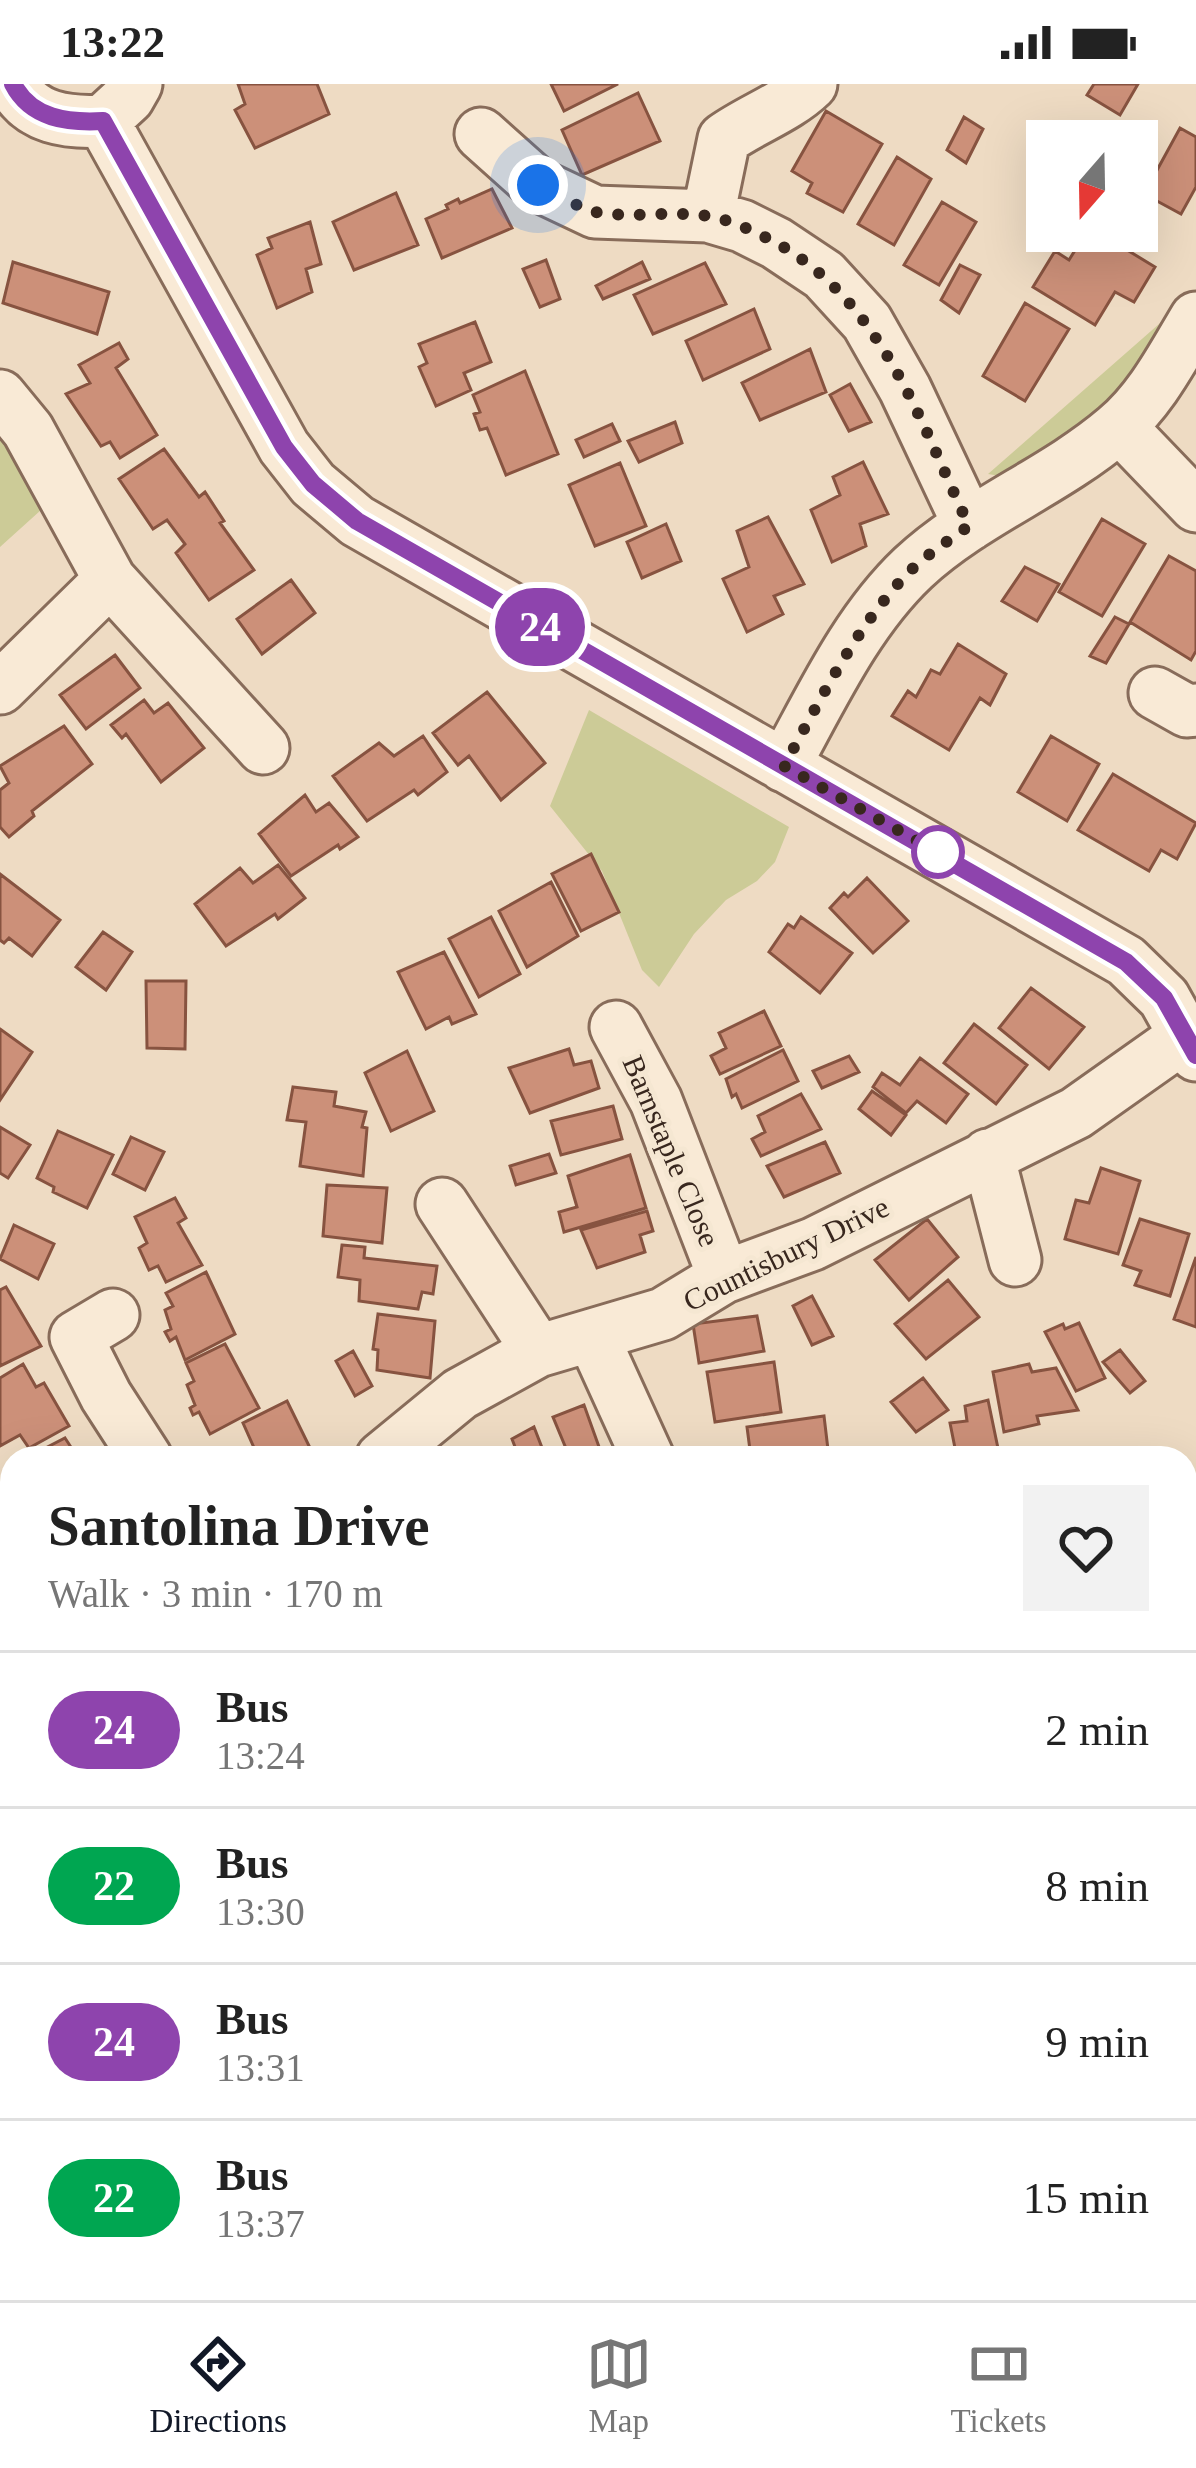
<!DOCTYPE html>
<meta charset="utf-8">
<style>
body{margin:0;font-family:"Times New Roman",serif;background:#f2f2f2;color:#222;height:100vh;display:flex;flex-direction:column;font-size:45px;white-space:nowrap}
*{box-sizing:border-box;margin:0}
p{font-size:39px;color:#767676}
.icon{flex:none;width:66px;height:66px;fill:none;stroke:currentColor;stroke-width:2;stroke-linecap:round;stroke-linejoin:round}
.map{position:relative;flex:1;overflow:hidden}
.details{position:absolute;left:0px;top:1362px;width:1197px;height:855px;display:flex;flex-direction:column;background:#fff;border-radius:36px 36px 0 0;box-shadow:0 12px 48px #0002}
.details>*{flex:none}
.badge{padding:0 24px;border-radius:39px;font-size:42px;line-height:78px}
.needle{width:78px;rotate:200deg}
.fabs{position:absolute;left:1026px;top:36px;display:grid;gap:24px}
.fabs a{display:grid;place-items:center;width:132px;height:132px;border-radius:0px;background:#fff;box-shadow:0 12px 48px #0002;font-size:60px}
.you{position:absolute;width:60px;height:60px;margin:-30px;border:9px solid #fff;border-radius:50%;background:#1a73e8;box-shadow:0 0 0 18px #1a73e833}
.map>.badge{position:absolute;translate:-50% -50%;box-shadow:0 0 0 6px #fff}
.round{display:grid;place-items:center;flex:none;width:126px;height:126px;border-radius:0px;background:#f2f2f2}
.overview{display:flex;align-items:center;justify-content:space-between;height:204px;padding:0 48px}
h1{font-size:57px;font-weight:600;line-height:90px}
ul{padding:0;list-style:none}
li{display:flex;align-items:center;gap:36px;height:156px;padding:0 48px;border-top:3px solid #e0e0e0}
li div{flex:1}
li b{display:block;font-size:45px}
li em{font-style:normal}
li .badge{min-width:132px;font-weight:700;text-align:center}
.status{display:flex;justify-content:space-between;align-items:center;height:84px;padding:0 60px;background:#fff;direction:ltr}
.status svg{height:33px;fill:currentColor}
.dock{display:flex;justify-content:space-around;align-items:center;height:168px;border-top:3px solid #e0e0e0;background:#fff;font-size:33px;color:#767676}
.dock a{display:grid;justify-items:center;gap:6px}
.dock .selected{color:#111827}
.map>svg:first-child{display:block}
.green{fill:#cccb97}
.building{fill:#cc9079;stroke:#875340;stroke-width:3}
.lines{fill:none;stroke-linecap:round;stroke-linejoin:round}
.minor-casing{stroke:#886c5a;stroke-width:57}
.minor{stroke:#f9ead6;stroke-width:51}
.line-casing{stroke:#fff;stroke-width:27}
.line{stroke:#8e44ad;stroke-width:18}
.walk{stroke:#38271e;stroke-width:12;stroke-dasharray:0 21.6}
.stop-dot{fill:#fff;stroke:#8e44ad;stroke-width:6}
.labels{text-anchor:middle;stroke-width:10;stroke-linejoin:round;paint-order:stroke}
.street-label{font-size:30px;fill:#38271e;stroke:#f5e7d2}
</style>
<div class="status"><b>13:22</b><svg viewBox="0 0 49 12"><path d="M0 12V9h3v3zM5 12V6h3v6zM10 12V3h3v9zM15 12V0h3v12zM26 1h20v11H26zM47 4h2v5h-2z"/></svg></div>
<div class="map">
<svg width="1196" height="2216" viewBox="0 0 1196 2216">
<rect width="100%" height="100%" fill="#eedbc3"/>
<path class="green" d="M1167,233L1113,324L1006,393L988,390Z
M0,341L41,426L0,463Z
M589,626L789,743L775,778L757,797L726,816L694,850L659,903L642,886L602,787L550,722Z
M0,1600L12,1616V1993L0,1998Z"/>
<path class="building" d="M238,0H317L329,30L255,64L235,26L245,20Z
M551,0H618L564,27Z
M1094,0H1138L1120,31L1087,11Z
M638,9L660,57L582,91L562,46Z
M826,27L882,60L843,128L807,109L812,99L792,87Z
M964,33L983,45L966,79L947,66Z
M1180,44L1196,53V103L1181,130L1144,110Z
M897,73L931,95L894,161L858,140Z
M492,105L512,144L442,174L426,135L448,125L446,121L458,115L460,119Z
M396,109L418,161L354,186L333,138Z
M942,118L976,138L939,201L904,181Z
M310,138L321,180L306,185L312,208L277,224L257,171L272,164L268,154Z
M1087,147H1096L1155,183L1134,218L1115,208L1095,241L1033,203L1055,167L1069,176Z
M546,176L560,215L540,223L523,185Z
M13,178L109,208L97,250L3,219Z
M642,178L650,195L603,215L596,202Z
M705,179L726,220L653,250L634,211Z
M960,181L980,191L959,229L941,216Z
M1025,219L1069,245L1025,317L983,292Z
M754,225L770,265L703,296L686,257Z
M475,238L491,278L464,289L471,306L436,322L419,283L427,279L419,260Z
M119,259L128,275L116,284L157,351L120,374L110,358L101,362L66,310L90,299L79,281Z
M810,265L826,308L760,336L742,299Z
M525,287L558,370L506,391L487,344L480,346L474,330L480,328L473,311Z
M850,300L871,338L849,347L830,311Z
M675,338L682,359L639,378L628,357Z
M612,340L620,357L584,373L576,356Z
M164,365L199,413L205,408L224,437L220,439L254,486L209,516L176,469L185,460L167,436L153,445L119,395Z
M863,378L888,430L860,440L866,462L832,478L811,426L840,411L833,393Z
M620,379L646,442L595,462L569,401Z
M768,433L804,500L774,512L783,530L747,548L723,495L749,483L737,447Z
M1102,435L1145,460L1102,532L1059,508Z
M666,440L681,477L642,494L627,458Z
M1169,472L1196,487V567L1191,576L1130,538Z
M1025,483L1059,500L1037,537L1002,517Z
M291,496L315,529L262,570L237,535Z
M1115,533L1129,540L1106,579L1090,572Z
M958,560L1006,590L990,621L980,614L949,666L892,632L908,607L916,613L931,586L940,590Z
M115,571L140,604L86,645L60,611Z
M487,608L545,679L501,716L469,672L458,681L433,649Z
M144,616L154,629L168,619L204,664L161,698L126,650L122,654L111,641Z
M64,642L92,680L32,727L34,732L9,753L0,743V706L9,699L0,682Z
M423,652L447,688L418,711L414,706L367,737L333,692L379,659L394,672Z
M1051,652L1099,680L1067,737L1018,708Z
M1113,690L1196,739L1177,775L1161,766L1149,787L1078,746Z
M305,711L316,728L329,719L358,753L340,765L338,761L291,792L259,750Z
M591,770L619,828L581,847L552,790Z
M278,781L305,814L278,835L275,830L226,862L195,820L240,784L253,799Z
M0,790L60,836L32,872L9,854L4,859L0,856Z
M867,794L908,837L873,869L830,824L844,809L848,813Z
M551,798L578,852L527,883L499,827Z
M491,833L520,890L479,913L449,855Z
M801,833L852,869L820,909L769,868L788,840L794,844Z
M103,848L132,868L106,906L76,883Z
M444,868L476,930L452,940L449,933L426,945L398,888Z
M146,897H186L185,965L147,964Z
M1031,904L1084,943L1049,985L999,944Z
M764,927L781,962L720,990L711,972L726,964L719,949Z
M974,940L1027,981L996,1020L944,979Z
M0,945L32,968L0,1016Z
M569,965L574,981L591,977L599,1004L530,1029L509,984Z
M783,966L798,997L742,1024L736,1010L732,1013L726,995Z
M407,967L434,1027L391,1047L365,989Z
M849,972L859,988L822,1004L813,987Z
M920,974L968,1010L946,1039L917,1017L906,1029L873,1003L882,989L900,1001Z
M293,1003L336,1008L334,1022L366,1028L362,1043L367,1044L363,1092L300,1082L306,1038L287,1036Z
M872,1007L906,1031L891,1051L859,1025Z
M801,1010L821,1045L761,1072L752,1055L765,1048L758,1032Z
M613,1022L622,1055L561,1071L551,1037Z
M0,1043L30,1061L8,1094L0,1089Z
M58,1047L113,1071L87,1124L53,1108L54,1103L37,1094Z
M131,1053L164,1068L145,1106L113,1090Z
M825,1058L840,1089L784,1113L767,1082Z
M549,1070L556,1089L516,1101L510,1082Z
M630,1071L646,1124L564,1148L559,1128L577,1123L568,1092Z
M1101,1084L1140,1097L1118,1170L1065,1155L1076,1116L1089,1119Z
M327,1101L387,1104L382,1159L323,1152Z
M175,1114L186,1134L178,1139L202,1181L166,1198L158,1182L149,1186L139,1164L147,1159L135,1133Z
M647,1127L653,1147L640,1151L645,1168L597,1184L581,1146Z
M927,1135L958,1173L909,1216L875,1176Z
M1140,1135L1189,1150L1170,1212L1135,1201L1141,1187L1123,1181Z
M14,1141L54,1160L38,1195L0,1175Z
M342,1161L365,1163L364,1174L437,1182L433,1210L422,1208L418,1225L359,1217L360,1196L338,1193Z
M1196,1173V1243L1174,1235Z
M206,1188L235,1250L185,1276L176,1253L170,1257L165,1248L171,1245L165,1226L173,1222L166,1209Z
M948,1196L979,1233L926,1275L895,1240Z
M6,1203L41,1262L0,1282V1206Z
M812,1212L833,1252L812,1261L793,1222Z
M378,1230L435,1237L430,1294L377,1286L378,1266L373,1265Z
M757,1232L764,1267L699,1279L693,1240Z
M1079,1239L1105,1294L1076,1307L1045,1248L1063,1240L1065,1245Z
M225,1260L259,1324L210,1350L199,1328L193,1331L190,1324L195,1321L187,1301L194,1297L186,1279Z
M1120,1266L1145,1297L1130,1309L1103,1278Z
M353,1267L372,1302L355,1312L336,1277Z
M774,1278L781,1328L715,1338L707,1288Z
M23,1280L36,1303L44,1299L69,1342L29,1364L20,1351L0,1362V1294Z
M1029,1280L1032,1288L1056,1284L1078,1326L1037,1332L1039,1340L1004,1348L993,1288Z
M923,1294L948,1326L916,1348L891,1318Z
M988,1316L1000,1374H957L950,1339L967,1337L965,1322Z
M287,1317L315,1374H241L255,1366L243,1339Z
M584,1321L603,1374H570L553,1333Z
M824,1332L829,1374H763V1371L751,1374L747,1343Z
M534,1343L546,1374H506L517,1368L512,1355Z
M65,1354L78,1374H26Z
M1187,1670L1196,1685V1746L1185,1752Z
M1196,1852V1919L1185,1925V1858Z
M1196,2114V2215L1168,2216L1162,2205H1185V2121Z
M300,2205H376L382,2216H306Z
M588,2205H643L648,2216H589L585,2207Z
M1011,2205H1062L1068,2216H992Z"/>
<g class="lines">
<defs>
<path id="minor" d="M13,0C30,35 68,39 103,37L128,14L136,0
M103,37L284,363L313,400L357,437L1126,877L1164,914L1196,971
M481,50L538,101L595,128L708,132L742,142L776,159L824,191L867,238L905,305L969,441
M708,132L724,55C752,35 786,24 811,0
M0,312L28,346L110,496
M1120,343L1196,422
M0,604L110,496L263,664
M1155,609L1187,627L1196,626
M784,682C821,615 856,538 913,484C973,428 1054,398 1116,345C1151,316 1173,272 1196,234
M616,943L656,1017L724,1193
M988,1071L1015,1176
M442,1120L538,1267
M113,1231L76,1253L106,1312L146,1374
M592,1251L648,1374
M382,1374L460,1310L538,1267L663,1230L724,1193L813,1160L1076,1029L1185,952
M1185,2009L1196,1997
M719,2205L725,2216
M1105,2205L1110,2216
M864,2216L885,2205"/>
</defs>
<use href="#minor" class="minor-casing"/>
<use href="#minor" class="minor"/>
</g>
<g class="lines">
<defs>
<path id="line" d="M13,0C31,35 68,39 103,37L284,363L313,400L357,437L1126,878L1164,914L1196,971"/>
</defs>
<use href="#line" class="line-casing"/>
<use href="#line" class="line"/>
<path class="walk" d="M538,101C556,110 577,123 596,128C632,135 671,126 707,132C728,135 748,145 767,154C880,211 919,335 969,442C949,456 928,470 910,487C856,542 821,615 784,682L953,777L938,768"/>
</g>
<circle class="stop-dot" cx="938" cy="768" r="24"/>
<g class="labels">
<g class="street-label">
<text transform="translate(671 1067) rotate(67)" y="10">Barnstaple Close</text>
<text transform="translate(786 1170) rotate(-26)" y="10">Countisbury Drive</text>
</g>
</g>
</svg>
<div class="fabs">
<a><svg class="needle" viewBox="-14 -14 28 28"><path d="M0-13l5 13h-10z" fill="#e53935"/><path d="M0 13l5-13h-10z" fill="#767676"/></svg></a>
</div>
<div class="you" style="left:538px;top:101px"></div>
<b class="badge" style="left:540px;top:543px;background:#8e44ad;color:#fff">24</b>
<section class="details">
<div class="overview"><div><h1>Santolina Drive</h1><p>Walk · 3 min · 170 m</p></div><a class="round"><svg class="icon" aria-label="heart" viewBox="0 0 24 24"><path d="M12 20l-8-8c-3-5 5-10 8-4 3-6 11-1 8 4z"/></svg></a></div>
<ul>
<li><span class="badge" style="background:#8e44ad;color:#fff">24</span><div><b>Bus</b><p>13:24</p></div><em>2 min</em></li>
<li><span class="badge" style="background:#00a651;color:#fff">22</span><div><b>Bus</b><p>13:30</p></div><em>8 min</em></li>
<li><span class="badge" style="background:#8e44ad;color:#fff">24</span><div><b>Bus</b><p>13:31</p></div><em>9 min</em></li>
<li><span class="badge" style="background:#00a651;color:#fff">22</span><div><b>Bus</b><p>13:37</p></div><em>15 min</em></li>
</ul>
</section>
</div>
<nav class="dock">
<a class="selected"><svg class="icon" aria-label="directions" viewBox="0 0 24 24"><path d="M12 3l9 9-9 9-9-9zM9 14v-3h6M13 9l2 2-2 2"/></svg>Directions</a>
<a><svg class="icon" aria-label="map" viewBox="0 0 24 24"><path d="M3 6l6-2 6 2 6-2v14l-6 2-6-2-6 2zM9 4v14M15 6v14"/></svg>Map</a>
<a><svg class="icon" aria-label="tickets" viewBox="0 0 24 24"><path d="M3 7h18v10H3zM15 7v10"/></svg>Tickets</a>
</nav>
